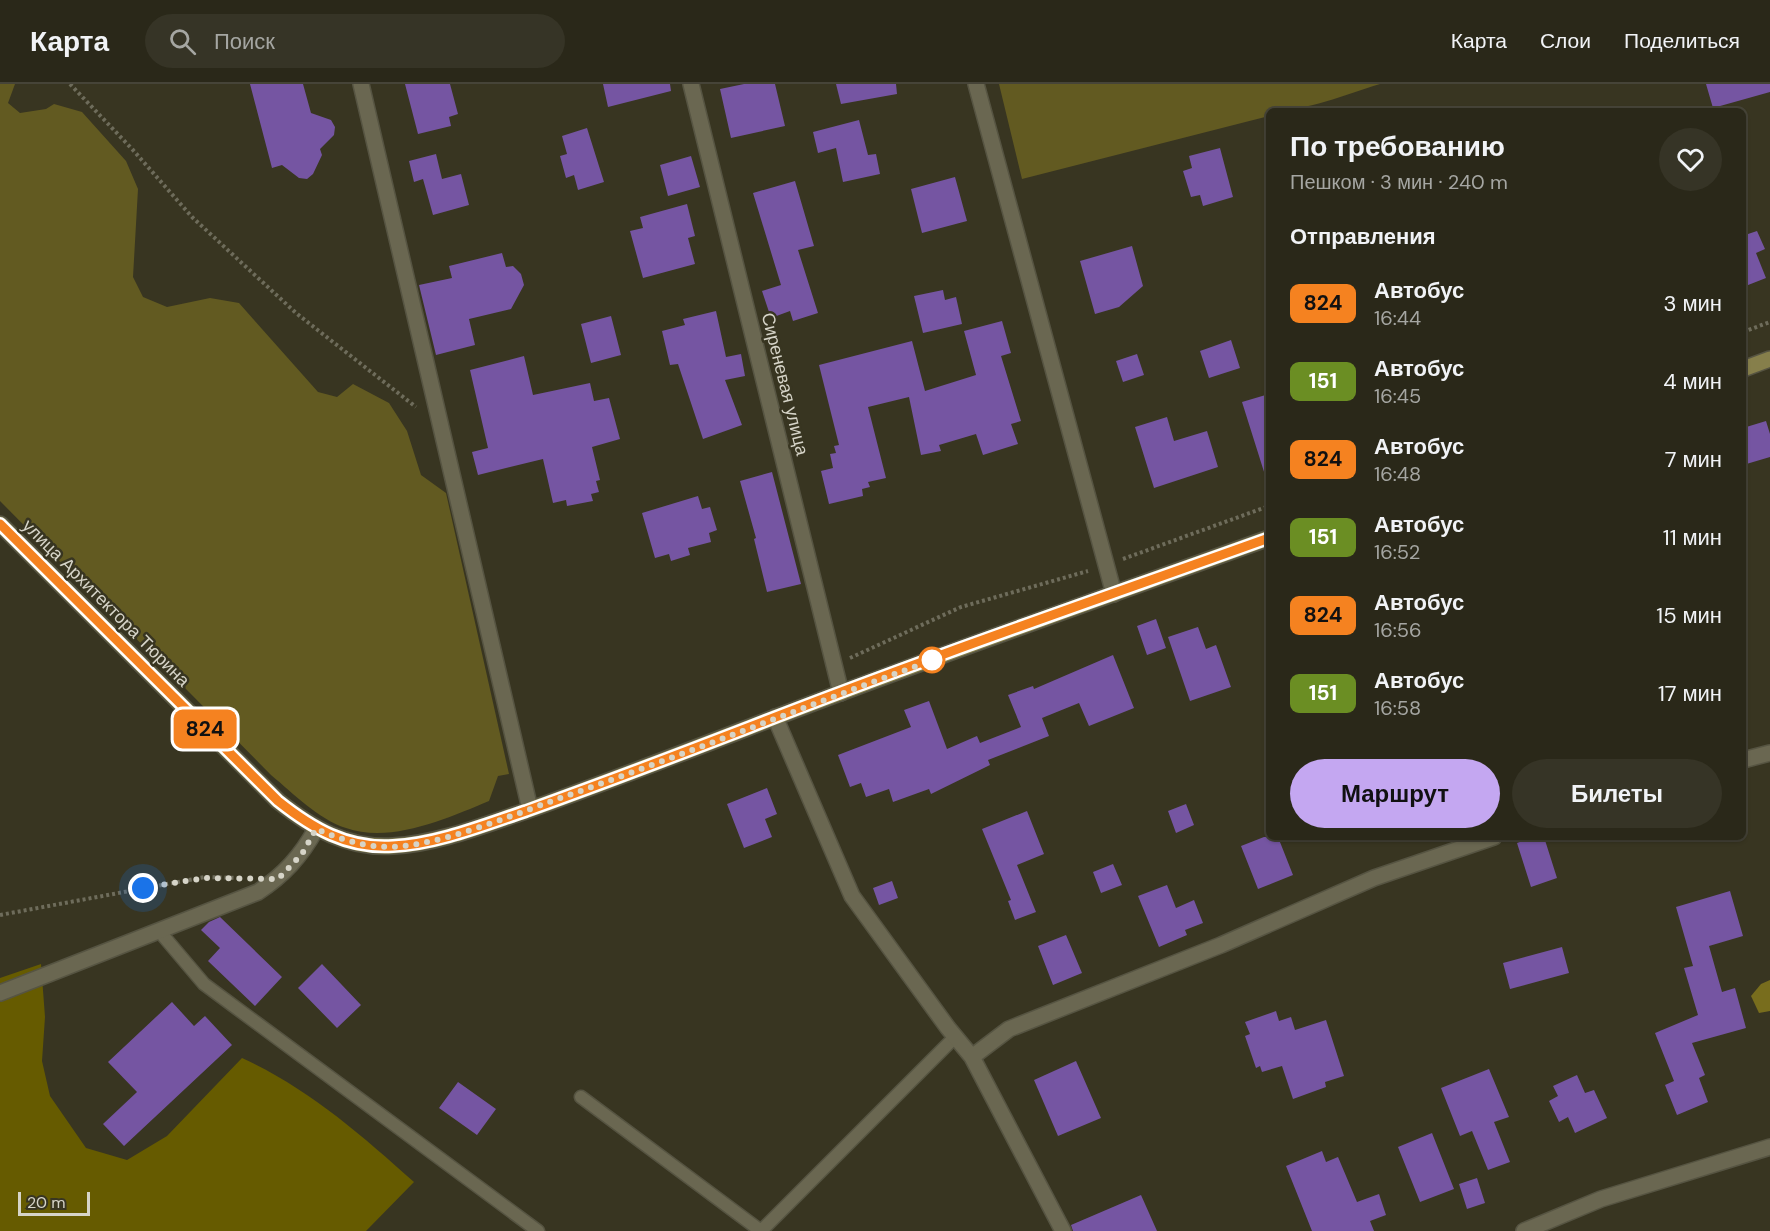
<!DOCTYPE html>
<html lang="ru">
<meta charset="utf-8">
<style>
body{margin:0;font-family:"DM Sans",sans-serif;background:#363426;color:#f1f3f6;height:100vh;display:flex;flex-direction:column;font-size:22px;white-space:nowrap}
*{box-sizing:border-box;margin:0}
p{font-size:20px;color:#a5a6a2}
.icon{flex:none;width:33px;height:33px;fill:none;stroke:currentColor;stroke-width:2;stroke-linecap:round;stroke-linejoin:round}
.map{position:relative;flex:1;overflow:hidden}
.details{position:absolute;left:1266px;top:24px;width:480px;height:732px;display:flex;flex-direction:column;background:#2a2819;border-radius:9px;box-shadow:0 2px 4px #0004,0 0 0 2px #464438}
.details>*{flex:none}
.badge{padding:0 12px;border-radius:9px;font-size:21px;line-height:39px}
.scale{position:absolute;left:18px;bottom:15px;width:72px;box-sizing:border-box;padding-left:6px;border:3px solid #d6d4c8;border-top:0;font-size:16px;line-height:21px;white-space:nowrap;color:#d6d4c8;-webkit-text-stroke:4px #383521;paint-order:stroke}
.you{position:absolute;width:30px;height:30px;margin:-15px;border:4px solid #fff;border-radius:50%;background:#1a73e8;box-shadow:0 0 0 9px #1a73e833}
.map>.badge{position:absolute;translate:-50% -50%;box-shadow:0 0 0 3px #fff}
h2{padding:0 24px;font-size:22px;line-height:54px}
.round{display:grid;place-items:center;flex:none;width:63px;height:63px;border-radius:32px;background:#363426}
.overview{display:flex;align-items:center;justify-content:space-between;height:102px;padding:0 24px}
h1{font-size:28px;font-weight:600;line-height:45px}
.action{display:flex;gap:12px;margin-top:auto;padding:12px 24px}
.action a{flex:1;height:69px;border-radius:36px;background:#c4a7f1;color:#111;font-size:24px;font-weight:600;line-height:69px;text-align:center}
.action a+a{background:#363426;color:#f1f3f6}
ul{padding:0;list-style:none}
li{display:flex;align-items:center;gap:18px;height:78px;padding:0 24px}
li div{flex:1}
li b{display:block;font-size:22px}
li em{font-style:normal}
li .badge{min-width:66px;font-weight:700;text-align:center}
header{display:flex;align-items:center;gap:36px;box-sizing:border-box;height:84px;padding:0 30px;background:#2a2819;border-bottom:2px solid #464438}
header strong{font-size:28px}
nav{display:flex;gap:33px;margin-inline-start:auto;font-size:21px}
.search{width:420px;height:54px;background:#363426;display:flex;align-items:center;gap:15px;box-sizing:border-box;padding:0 21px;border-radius:33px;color:#a5a6a2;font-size:22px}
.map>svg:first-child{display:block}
.green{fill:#625a21}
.forest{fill:#665b00}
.water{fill:#786d1d}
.building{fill:#7555a2}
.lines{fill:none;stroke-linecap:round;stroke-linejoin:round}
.lane-casing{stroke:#565442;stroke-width:15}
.street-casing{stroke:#565442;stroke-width:18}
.secondary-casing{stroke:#565442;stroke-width:18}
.path{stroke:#6e6c5b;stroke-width:4;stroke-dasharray:3 3;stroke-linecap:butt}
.lane{stroke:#6a6751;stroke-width:12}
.street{stroke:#6a6751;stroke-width:15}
.secondary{stroke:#867f4b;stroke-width:15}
.line-casing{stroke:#fff;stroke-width:14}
.line{stroke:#f58220;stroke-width:9}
.walk{stroke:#d6d4c8;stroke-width:6;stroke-dasharray:0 10.8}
.stop-dot{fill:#fff;stroke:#f58220;stroke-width:3}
.labels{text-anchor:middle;stroke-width:5;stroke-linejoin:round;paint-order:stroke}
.street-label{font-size:18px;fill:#d6d4c8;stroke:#383521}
</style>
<header>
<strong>Карта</strong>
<div class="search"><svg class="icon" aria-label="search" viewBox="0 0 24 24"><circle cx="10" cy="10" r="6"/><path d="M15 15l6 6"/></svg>Поиск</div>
<nav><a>Карта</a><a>Слои</a><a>Поделиться</a></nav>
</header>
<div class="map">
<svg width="1770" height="1147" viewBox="0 0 1770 1147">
<rect width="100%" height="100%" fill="#383521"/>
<path class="green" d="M0,0H15L8,19L20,29L46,25L54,20L82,28L126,77L138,105L133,193L143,213L167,223L210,214L239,219L318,308L337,313L353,300L389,319L407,347L421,391L446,409L509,690L498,692L489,717C448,734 391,760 346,744C318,735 294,710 271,691L0,417Z
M999,0H1380C1344,11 1307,27 1269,27V32L1022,95Z"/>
<path class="forest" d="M41,880L45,933L42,977L50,1012L86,1064L127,1076L167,1052L242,974C309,1005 359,1049 414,1098L366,1147H0V894Z"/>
<path class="water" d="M1770,896V927L1759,929L1751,912L1761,900Z"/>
<path class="building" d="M250,0H303L311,29L331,36L335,43L334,51L320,65L322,71L313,90L307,95L299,94L282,81L272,84Z
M405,0H450L458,30L449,33L451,42L418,50Z
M603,0H670L671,7L608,23Z
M744,0H775L785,42L731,54L720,5Z
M836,0H896L897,10L841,20Z
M1706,0H1770V8L1713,24Z
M859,36L868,71L876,70L880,90L843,98L836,64L818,69L813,48Z
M587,44L604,98L578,106L574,91L566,94L560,72L567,70L562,52Z
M1220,64L1233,113L1203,122L1200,111L1191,113L1183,87L1192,84L1189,72Z
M436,70L442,95L461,90L469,121L433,131L423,95L414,98L409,77Z
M691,72L700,103L668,112L660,81Z
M955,93L967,137L922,149L911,105Z
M795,97L814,162L798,166L818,229L793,237L790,227L771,234L762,207L781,201L753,109Z
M687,120L695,152L688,154L695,180L643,194L630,147L643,144L640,133Z
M1743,139L1748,150L1757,147L1765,165L1756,169L1766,194L1743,203Z
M1132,162L1143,202L1119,223L1095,230L1080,177Z
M502,169L506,183L513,182L521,190L524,201L511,225L469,235L475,261L436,271L419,201L452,194L449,182Z
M943,206L945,216L956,213L962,240L923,249L914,212Z
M716,227L726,273L741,270L745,292L725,296L742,341L703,355L678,280L670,281L662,247L685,241L683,235Z
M611,232L621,271L591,279L581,240Z
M1002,237L1011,269L1001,272L1021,337L1011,340L1018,360L983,371L976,350L939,361L941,367L921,371L909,313L868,323L886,394L868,398L870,403L862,405L863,412L829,420L821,387L833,384L830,370L836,369L834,362L839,361L819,281L912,257L925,307L976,291L964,247Z
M1231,256L1240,284L1209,294L1200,267Z
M1137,270L1144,291L1123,298L1116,277Z
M524,272L533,311L590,299L594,317L609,314L620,355L592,363L600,396L596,397L599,408L591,410L593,417L567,422L566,416L553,419L543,375L478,391L472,368L488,364L470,286Z
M1269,310V390L1265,391L1242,318Z
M1167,333L1174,357L1207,347L1218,383L1154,404L1135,343Z
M1766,337L1770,350V373L1743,381V344Z
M772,388L801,500L767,508L754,455L756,454L740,397Z
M698,412L702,425L710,423L717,446L709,449L711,458L688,464L690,471L671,477L669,470L655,474L642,429Z
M1156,535L1166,564L1147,571L1137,542Z
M1198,543L1206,565L1216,561L1231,603L1190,617L1168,553Z
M1113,571L1134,624L1089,642L1079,619L1042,634L1049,652L988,676L990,681L931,710L929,705L893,718L889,705L866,713L861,699L850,703L838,671L911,643L904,626L929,617L947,665L977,652L980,659L1021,643L1008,611L1033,602L1034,605Z
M767,704L777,730L765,735L772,753L744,764L727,720Z
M1186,720L1194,741L1176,749L1168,727Z
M1027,727L1044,770L1017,781L1036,828L1015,836L1008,817L1011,816L982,745Z
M1264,753H1278L1293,791L1258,805L1241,762Z
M1534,753H1544L1557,794L1531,803L1517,759Z
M1113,780L1122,801L1101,809L1093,788Z
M892,797L898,814L879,821L873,804Z
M1167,801L1176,824L1194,816L1203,839L1185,846L1187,851L1159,863L1138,812Z
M1730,807L1743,852L1709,862L1722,908L1735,904L1746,944L1692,959L1705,991L1699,994L1708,1018L1677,1031L1665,1001L1674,997L1655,949L1698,931L1684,884L1693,882L1676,823Z
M220,833L282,893L255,922L208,877L220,864L201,846L209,838Z
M1066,851L1082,889L1053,901L1038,862Z
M1562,863L1569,889L1510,905L1503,879Z
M322,880L361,921L337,944L298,904Z
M172,918L194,942L205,932L232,961L124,1062L103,1040L137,1008L108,978Z
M1276,927L1279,937L1291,933L1295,946L1326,936L1344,992L1325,998L1326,1003L1293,1015L1282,982L1262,988L1260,982L1256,984L1245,952L1250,950L1245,938Z
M1076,977L1101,1034L1058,1052L1034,996Z
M1489,985L1509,1033L1494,1038L1510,1078L1488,1086L1472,1047L1460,1052L1441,1004Z
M1577,991L1585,1009L1594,1006L1607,1034L1575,1049L1568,1033L1559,1038L1549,1017L1558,1012L1553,1002Z
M458,998L496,1025L477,1051L439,1024Z
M1432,1049L1454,1105L1420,1118L1398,1063Z
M1322,1067L1326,1078L1338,1073L1357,1118L1379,1110L1386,1131L1370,1137L1374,1147H1312L1286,1082Z
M1477,1094L1485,1119L1467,1125L1459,1100Z
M1141,1111L1157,1147H1073L1071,1141Z"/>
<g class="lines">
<defs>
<path id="lane" d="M160,848L204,900L538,1147
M581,1013L761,1147
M761,1147L955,953"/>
<path id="street" d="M361,0L530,725
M691,0L841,609
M976,0L1114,510
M775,633L852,812L948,944L972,973L1063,1147
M1743,676L1770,669
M0,909L258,808C284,791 301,772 316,745
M972,973L1009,945L1221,861L1374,794L1494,753
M1524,1147L1601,1115L1770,1063"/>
<path id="secondary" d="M1743,285L1770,275
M0,440L278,717C312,744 347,765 393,762C437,760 484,741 526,727C599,701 672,673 745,645C918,578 1094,517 1269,454"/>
</defs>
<use href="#lane" class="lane-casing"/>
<use href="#street" class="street-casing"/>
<use href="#secondary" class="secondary-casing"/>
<path class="path" d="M70,0L133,66L192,133L296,229L416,323
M1743,248L1770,238
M1123,475L1269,422
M850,574L961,523L1088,487
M0,831L205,793L239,794"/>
<use href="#lane" class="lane"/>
<use href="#street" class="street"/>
<use href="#secondary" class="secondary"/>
</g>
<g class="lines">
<defs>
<path id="line" d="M0,440L278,717C312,744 347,765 393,762C437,760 484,741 526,727C601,700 675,672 750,643C921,576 1096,516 1269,454"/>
</defs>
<use href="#line" class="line-casing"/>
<use href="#line" class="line"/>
<path class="walk" d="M143,804L205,794L278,795L302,770L316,745C340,755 364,763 391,763C440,761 505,734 552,717C681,672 808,621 936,575L932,576"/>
</g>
<circle class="stop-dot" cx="932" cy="576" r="12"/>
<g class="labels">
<g class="street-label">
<text transform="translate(785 300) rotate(76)" y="6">Сиреневая улица</text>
<text transform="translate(106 519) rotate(45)" y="6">улица Архитектора Тюрина</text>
</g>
</g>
</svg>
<div class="scale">20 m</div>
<div class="you" style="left:143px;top:804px"></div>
<b class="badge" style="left:205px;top:645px;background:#f58220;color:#111">824</b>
<section class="details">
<div class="overview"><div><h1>По требованию</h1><p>Пешком · 3 мин · 240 m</p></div><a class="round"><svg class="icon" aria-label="heart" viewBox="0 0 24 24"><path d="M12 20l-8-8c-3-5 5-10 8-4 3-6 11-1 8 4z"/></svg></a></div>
<h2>Отправления</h2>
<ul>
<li><span class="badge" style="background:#f58220;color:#111">824</span><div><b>Автобус</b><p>16:44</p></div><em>3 мин</em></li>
<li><span class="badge" style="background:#6b8e23;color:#fff">151</span><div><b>Автобус</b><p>16:45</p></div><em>4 мин</em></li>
<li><span class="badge" style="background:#f58220;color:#111">824</span><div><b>Автобус</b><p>16:48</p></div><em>7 мин</em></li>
<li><span class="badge" style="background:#6b8e23;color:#fff">151</span><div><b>Автобус</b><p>16:52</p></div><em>11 мин</em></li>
<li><span class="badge" style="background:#f58220;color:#111">824</span><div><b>Автобус</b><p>16:56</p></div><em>15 мин</em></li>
<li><span class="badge" style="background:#6b8e23;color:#fff">151</span><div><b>Автобус</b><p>16:58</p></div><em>17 мин</em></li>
</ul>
<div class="action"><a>Маршрут</a><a>Билеты</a></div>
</section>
</div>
